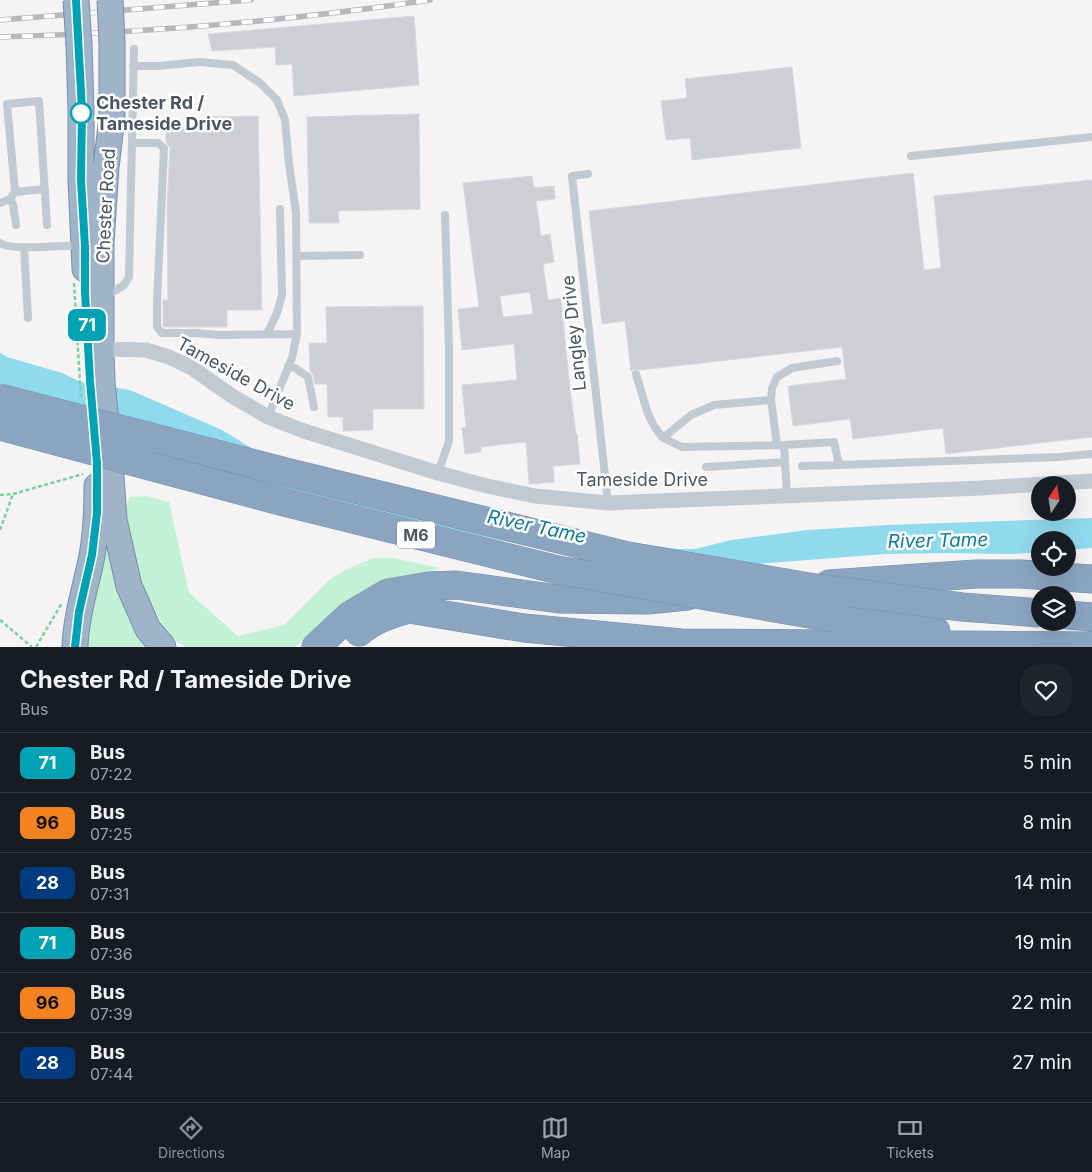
<!DOCTYPE html>
<style>
body{margin:0;font-family:Inter,sans-serif;background:#20242c;color:#f1f3f6;height:100vh;display:flex;flex-direction:column;font-size:19px;white-space:nowrap}
*{box-sizing:border-box;margin:0}
p{font-size:16px;color:#9ea1a6}
.icon{flex:none;width:28px;height:28px;fill:none;stroke:currentColor;stroke-width:2;stroke-linecap:round;stroke-linejoin:round}
.map{position:relative;height:647px;overflow:hidden}
.panel{display:flex;flex-direction:column;background:#171b24;flex:1}
.panel>*{flex:none}
.badge{padding:0 10px;border-radius:8px;font-size:18px;line-height:32px}
.needle{width:32px;rotate:12deg}
.buttons{position:absolute;left:1031px;top:476px;display:grid;gap:10px}
.buttons a{display:grid;place-items:center;width:45px;height:45px;border-radius:50%;background:#171b24;box-shadow:0 5px 20px #0002;font-size:25px}
.map>.badge{position:absolute;translate:-50% -50%;box-shadow:0 0 0 2px #fff}
.round{display:grid;place-items:center;flex:none;width:52px;height:52px;border-radius:20px;background:#20242c}
.head{display:flex;align-items:center;justify-content:space-between;height:85px;padding:0 20px}
h1{font-size:24px;font-weight:700;line-height:38px}
ul{padding:0;list-style:none}
li{display:flex;align-items:center;gap:15px;height:60px;padding:0 20px;border-top:1px solid #363941}
li div{flex:1}
li b{display:block;font-size:19px}
li em{font-style:normal}
li .badge{min-width:55px;font-weight:700;text-align:center}
.tabs{display:flex;justify-content:space-around;align-items:center;height:70px;border-top:1px solid #363941;background:#171b24;font-size:14px;color:#9ea1a6}
.tabs a{display:grid;justify-items:center;gap:2px}
.tabs .current{color:#8c9099}
.map>svg:first-child{display:block}
.green{fill:#c3f1d5}
.water{fill:#90daee}
.building{fill:#cdcfd5;stroke:#d7d9de;fill-rule:evenodd}
.lines{fill:none;stroke-linecap:round;stroke-linejoin:round}
.trunk-casing{stroke:#7690ad;stroke-width:27}
.motorway-casing{stroke:#7690ad;stroke-width:29}
.path{stroke:#7ad0a6;stroke-width:2.5;stroke-dasharray:4 2.5;stroke-linecap:butt}
.service{stroke:#c1cad2;stroke-width:8}
.minor{stroke:#c1cad2;stroke-width:15}
.trunk{stroke:#9fb4c9;stroke-width:25}
.motorway{stroke:#8ba5c1;stroke-width:28}
.rail-casing{stroke:#b5b8bd;stroke-width:5.5}
.rail{stroke:#fff;stroke-width:4;stroke-dasharray:11;stroke-linecap:butt}
.trunk-bridge-casing{stroke:#7690ad;stroke-width:27;stroke-linecap:butt}
.motorway-bridge-casing{stroke:#7690ad;stroke-width:29;stroke-linecap:butt}
.trunk-bridge{stroke:#9fb4c9;stroke-width:25}
.motorway-bridge{stroke:#8ba5c1;stroke-width:28}
.line-casing{stroke:#fff;stroke-width:11}
.line{stroke:#00a3b4;stroke-width:8}
.stop-dot{fill:#fff;stroke:#00a3b4;stroke-width:2.5}
.labels{text-anchor:middle;stroke-width:5;stroke-linejoin:round;paint-order:stroke}
.shield{fill:#fff;stroke:#808990;stroke-width:1}
.shield-label{font-size:16px;font-weight:bold;fill:#4a5661}
.stop-label{font-size:18px;font-weight:bold;fill:#4a5661;stroke:#fff;text-anchor:start}
.street-label{font-size:18px;fill:#4a5661;stroke:#fff}
.water-label{font-size:19px;font-style:italic;fill:#0c7c9b;stroke:#fff}
</style>
<div class="map">
<svg width="1092" height="647" viewBox="0 0 1092 647">
<rect width="100%" height="100%" fill="#f5f3f3"/>
<path class="green" d="M146,496L169,502L189,593L238,636L284,625L330,579L349,568L374,558H393L440,568L421,574L332,615L295,647H185L169,636L143,588L125,534V509L130,497Z
M106,531L147,647H86L90,605Z"/>
<path class="water" d="M0,353L7,357L62,373L81,382L130,390L222,430L258,452L628,542L676,549H695L731,540L808,530L888,525L1092,518V548L1068,550V540H1040V552L1012,554L947,553L885,554L679,570L597,561L481,536L150,454L63,425L0,397Z"/>
<path class="building" d="M414,16L419,85L294,96L292,64L276,65L275,47L212,51L208,34Z
M792,67L801,148L692,160L690,138L666,140L661,101L687,98L685,79Z
M419,114L420,209L338,211L339,223H309L307,117Z
M258,116L262,310H227V327H165L163,325V300H168L167,209L170,148L166,142V129H210V117Z
M913,173L924,270L941,268L934,196L1092,180V437L946,454L943,428L853,439L850,419L793,426L788,386L846,379L842,347L640,370L635,369L631,371L625,321L602,324L589,211Z
M532,176L534,188L554,186L555,199L536,201L541,236L550,234L554,262L543,264L548,300L561,298L569,380L576,434H577L580,464L553,466L554,482L529,484L526,442L481,447V452L465,454L462,428L466,427L462,385L517,380L514,344L462,350L458,309L479,307L463,183ZM530,292L533,314L503,317L500,296Z
M423,306L424,409H373V430L343,431V417H328L327,384H315L313,375L310,371L309,343H327L326,307Z"/>
<g class="lines">
<defs>
<path id="trunk" d="M112,42V118L106,167L101,243V349L102,382L110,461L114,520L129,586L148,629L163,647
M79,45L81,110V180L85,269
M75,647C76,616 86,586 92,556C96,533 97,510 97,486"/>
<path id="motorway" d="M829,584L976,574H1021L1092,579
M1068,615L1092,617
M838,619L936,631
M359,632C374,619 391,614 409,609L524,628L681,643L1092,646
M316,647L349,616L388,593L429,586L456,585L559,599L648,600L687,596"/>
</defs>
<use href="#trunk" class="trunk-casing"/>
<use href="#motorway" class="motorway-casing"/>
<path class="path" d="M74,283L81,400
M0,495L13,494L83,474
M0,530L13,494
M0,620L32,647
M36,647L62,603"/>
<path class="service" d="M133,66H158L199,62L233,65L260,83L277,100L285,120L289,164L296,212L297,334L292,358L268,417
M132,143H158L164,148L157,302V327L162,333H195L219,335L297,334
M911,156L1092,137
M588,174L572,176L608,503
M15,192L45,189
M10,199L13,204L16,225
M0,203L10,199L15,192L7,104L39,101L47,225
M0,243C14,252 60,244 80,246
M24,247L28,318
M298,256L360,255
M106,296L124,285L129,277L134,49
M267,334L277,313L282,295L280,209
M288,366L295,368L308,377L314,407
M636,374L648,414L654,426L663,438L682,447L784,445L787,495
M663,438L691,415L714,405L771,400
M777,445L771,400L772,388L777,377L792,368L837,361
M784,445L834,442L839,465L1059,457L1092,454
M802,466L839,465
M706,467L785,462
M438,473L449,441V347L445,215"/>
<path class="minor" d="M101,349L146,350L169,357L192,368L232,396L268,417L304,431L438,473L487,486L535,496L608,503L981,488L1092,481"/>
<use href="#trunk" class="trunk"/>
<use href="#motorway" class="motorway"/>
<defs>
<path id="rail" d="M0,20L251,0
M0,37C143,33 288,21 430,0"/>
</defs>
<use href="#rail" class="rail-casing"/>
<use href="#rail" class="rail"/>
<defs>
<path id="trunk-bridge" d="M76,0L79,45
M110,0L112,42"/>
<path id="motorway-bridge" d="M0,398L290,473L628,556L815,588L962,607L1040,613
M0,426L284,502L558,570L838,619"/>
</defs>
<use href="#trunk-bridge" class="trunk-bridge-casing"/>
<use href="#motorway-bridge" class="motorway-bridge-casing"/>
<use href="#trunk-bridge" class="trunk-bridge"/>
<use href="#motorway-bridge" class="motorway-bridge"/>
</g>
<g class="lines">
<defs>
<path id="line" d="M75,647L79,612L92,555L97,513V463L90,381L85,292V247L81,180L82,110L76,0"/>
</defs>
<use href="#line" class="line-casing"/>
<use href="#line" class="line"/>
</g>
<circle class="stop-dot" cx="81" cy="113" r="10"/>
<g class="labels">
<rect class="shield" x="397" y="521.5" width="38" height="27" rx="4"/>
<g class="shield-label">
<text x="416" y="541">M6</text>
</g>
<g class="stop-label">
<text x="96" y="109">Chester Rd /<tspan x="96" dy="21">Tameside Drive</tspan></text>
</g>
<g class="street-label">
<text transform="translate(106 206) rotate(-87)" y="6">Chester Road</text>
<text transform="translate(574 333) rotate(-96)" y="6">Langley Drive</text>
<text transform="translate(236 374) rotate(29)" y="6">Tameside Drive</text>
<text x="642" y="486">Tameside Drive</text>
</g>
<g class="water-label">
<text transform="translate(537 526) rotate(12)" y="7">River Tame</text>
<text transform="translate(938 540) rotate(-1)" y="7">River Tame</text>
</g>
</g>
</svg>
<div class="buttons">
<a><svg class="needle" viewBox="-14 -14 28 28"><path d="M0-13l5 13h-10z" fill="#e53935"/><path d="M0 13l5-13h-10z" fill="#9ea1a6"/></svg></a>
<a><svg class="icon" aria-label="locate" viewBox="0 0 24 24"><circle cx="12" cy="12" r="6"/><path d="M12 2v4M12 18v4M2 12h4M18 12h4"/></svg></a>
<a><svg class="icon" aria-label="layers" viewBox="0 0 24 24"><path d="M12 4l9 5-9 5-9-5zM3 14l9 5 9-5"/></svg></a>
</div>
<b class="badge" style="left:87px;top:325px;background:#00a3b4;color:#fff">71</b>
</div>
<section class="panel">
<div class="head"><div><h1>Chester Rd / Tameside Drive</h1><p>Bus</p></div><a class="round"><svg class="icon" aria-label="heart" viewBox="0 0 24 24"><path d="M12 20l-8-8c-3-5 5-10 8-4 3-6 11-1 8 4z"/></svg></a></div>
<ul>
<li><span class="badge" style="background:#00a3b4;color:#fff">71</span><div><b>Bus</b><p>07:22</p></div><em>5 min</em></li>
<li><span class="badge" style="background:#f58220;color:#111">96</span><div><b>Bus</b><p>07:25</p></div><em>8 min</em></li>
<li><span class="badge" style="background:#003b80;color:#fff">28</span><div><b>Bus</b><p>07:31</p></div><em>14 min</em></li>
<li><span class="badge" style="background:#00a3b4;color:#fff">71</span><div><b>Bus</b><p>07:36</p></div><em>19 min</em></li>
<li><span class="badge" style="background:#f58220;color:#111">96</span><div><b>Bus</b><p>07:39</p></div><em>22 min</em></li>
<li><span class="badge" style="background:#003b80;color:#fff">28</span><div><b>Bus</b><p>07:44</p></div><em>27 min</em></li>
</ul>
</section>
<nav class="tabs">
<a class="current"><svg class="icon" aria-label="directions" viewBox="0 0 24 24"><path d="M12 3l9 9-9 9-9-9zM9 14v-3h6M13 9l2 2-2 2"/></svg>Directions</a>
<a><svg class="icon" aria-label="map" viewBox="0 0 24 24"><path d="M3 6l6-2 6 2 6-2v14l-6 2-6-2-6 2zM9 4v14M15 6v14"/></svg>Map</a>
<a><svg class="icon" aria-label="tickets" viewBox="0 0 24 24"><path d="M3 7h18v10H3zM15 7v10"/></svg>Tickets</a>
</nav>
